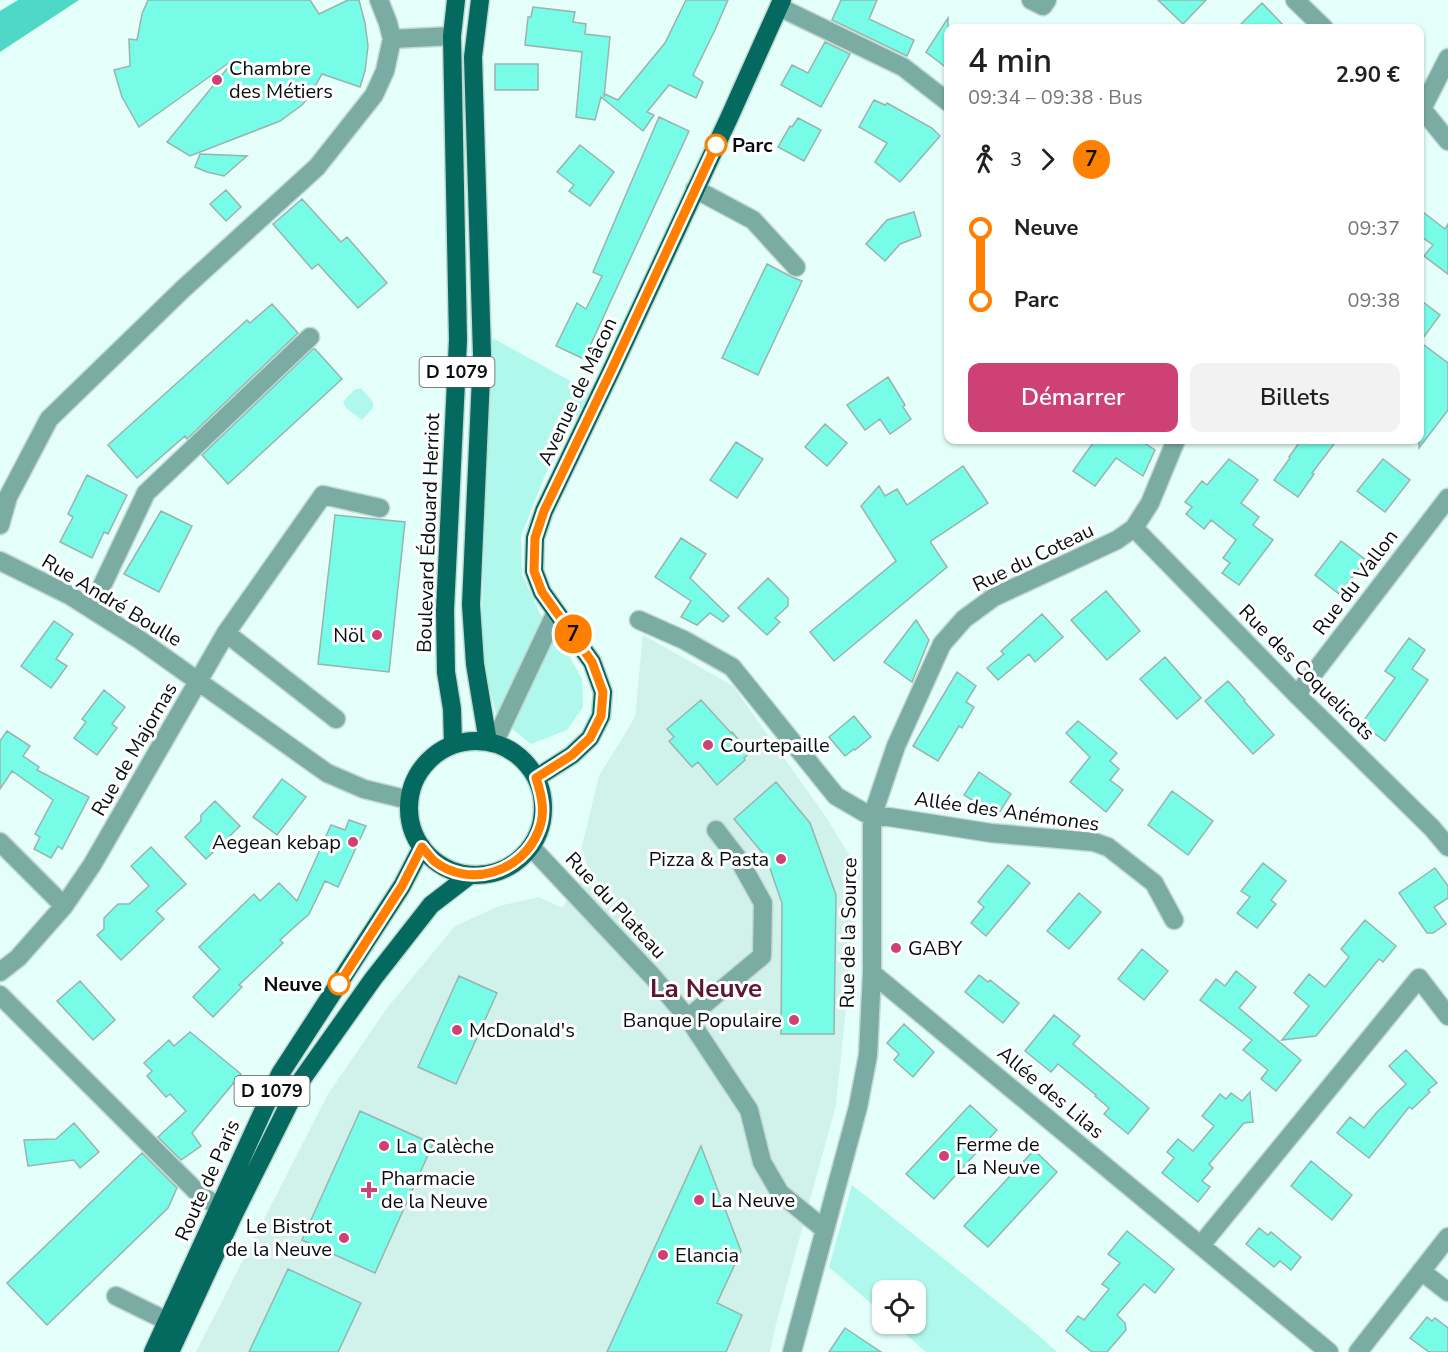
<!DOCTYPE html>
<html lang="fr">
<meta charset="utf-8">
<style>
body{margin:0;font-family:"Nunito Sans",sans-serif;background:#f2f2f2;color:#202124;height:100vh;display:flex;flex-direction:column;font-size:22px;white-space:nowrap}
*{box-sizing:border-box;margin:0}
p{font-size:20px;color:#757577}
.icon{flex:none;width:33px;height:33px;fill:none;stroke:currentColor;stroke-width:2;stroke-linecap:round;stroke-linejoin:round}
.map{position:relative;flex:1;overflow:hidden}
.drawer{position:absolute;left:944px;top:24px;width:480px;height:420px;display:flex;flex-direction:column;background:#fff;border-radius:12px;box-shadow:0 2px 4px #0004}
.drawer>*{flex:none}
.badge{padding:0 12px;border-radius:20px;font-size:21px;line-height:39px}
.buttons{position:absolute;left:872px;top:1280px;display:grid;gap:12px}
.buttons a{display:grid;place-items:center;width:54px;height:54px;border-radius:12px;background:#fff;box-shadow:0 2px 4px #0004;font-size:30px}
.map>.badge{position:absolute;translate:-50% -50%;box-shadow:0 0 0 3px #fff}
.legs{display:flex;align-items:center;gap:9px;height:66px;padding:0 24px;font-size:20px}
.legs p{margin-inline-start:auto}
.summary{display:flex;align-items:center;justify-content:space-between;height:102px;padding:0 24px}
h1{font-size:33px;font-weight:600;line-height:45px}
.primary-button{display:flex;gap:12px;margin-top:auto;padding:12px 24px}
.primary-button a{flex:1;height:69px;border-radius:12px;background:#cd4174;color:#fff;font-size:24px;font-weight:600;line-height:69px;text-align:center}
.primary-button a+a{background:#f2f2f2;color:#202124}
ul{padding:0 24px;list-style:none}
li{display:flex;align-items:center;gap:21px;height:72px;font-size:22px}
li i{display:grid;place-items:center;width:9px;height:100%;margin:0 8px;background:currentColor}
li i::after{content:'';width:15px;height:15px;margin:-8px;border:4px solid;border-radius:50%;background:#fff}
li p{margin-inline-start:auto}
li:first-child i{background:linear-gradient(#0000 50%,currentColor 0)}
li:last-child i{background:linear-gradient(currentColor 50%,#0000 0)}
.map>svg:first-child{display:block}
.built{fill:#d0f2eb}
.green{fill:#b0f8eb}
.water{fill:#4ed8c5}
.building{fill:#77fce8;stroke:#9ab3ae;stroke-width:1.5}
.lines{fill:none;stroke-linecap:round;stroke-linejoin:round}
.minor-casing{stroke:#c1d8d3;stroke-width:21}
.major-casing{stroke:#c1d8d3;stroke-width:21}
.minor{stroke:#7aaca3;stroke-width:18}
.major{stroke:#04695e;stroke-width:18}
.line-1-casing{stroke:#fff;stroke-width:14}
.line-1{stroke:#ff8000;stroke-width:9}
.poi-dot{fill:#cd4174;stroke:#fff;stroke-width:2}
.stop-1-dot{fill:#fff;stroke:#ff8000;stroke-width:3}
.labels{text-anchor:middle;stroke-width:6;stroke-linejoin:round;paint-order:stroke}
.shield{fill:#fff;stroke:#515756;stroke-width:1.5}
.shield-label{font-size:18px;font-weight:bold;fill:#070f0e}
.poi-label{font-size:20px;fill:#070f0e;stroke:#fff;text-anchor:start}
.stop-label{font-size:20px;font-weight:bold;fill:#070f0e;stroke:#fff;text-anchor:start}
.street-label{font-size:20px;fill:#070f0e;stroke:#fff}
.district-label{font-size:26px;font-weight:bold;fill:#5a172f;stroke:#fff}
</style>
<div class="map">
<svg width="1448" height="1352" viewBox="0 0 1448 1352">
<rect width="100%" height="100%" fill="#e4fef9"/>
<path class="built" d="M643,635L733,686L826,817L860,873L836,1105L776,1324L770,1352H196L328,1094L387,1008L455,926L499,906L539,897L562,908L588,871L582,846L599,776L635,717Z"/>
<path class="green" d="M489,336L590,392L545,475L521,536L522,574L539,612L568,654L582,679L583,707L567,730L531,744L497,717L481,654Z
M361,388L373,402V408L362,420L346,408L343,402L354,390Z
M852,1185L1030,1328L1057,1352H926L893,1323H915V1290H882V1313L829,1267Z"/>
<path class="water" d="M18,0H79L0,52V11Z"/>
<path class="building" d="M148,0H310L319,14L348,0H359L365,23L368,46L365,71L360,87L322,74L309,97L302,105L280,121L190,156L167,142L231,64L230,62L139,127L122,97L114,70L130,66L129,39L137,40L142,14Z
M686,0H728L714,32L693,75L703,82L696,98L669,85L647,112L654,115L643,131L601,97L595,120L576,117L582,52L525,45L528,17H531L533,7L575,12L573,22L586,24L585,34L610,37L604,97L605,94L618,100L665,43Z
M841,0H877L869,19L914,40L907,56L832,20Z
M1158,0H1206L1183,24Z
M1262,3L1286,28H1237Z
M948,18V69L926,52Z
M825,42L850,54L821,107L781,85L792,65L808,73Z
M495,64H538V90H495Z
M874,100L885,105L887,103L932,128L940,136L900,182L875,162L887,143L859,127Z
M659,117L689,131L584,359L556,346L577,303L586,309L602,276L593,272Z
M798,118L821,130L804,161L778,147L790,126L792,127Z
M580,145L614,172L590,206L569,191L574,185L557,172Z
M200,154L247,156L224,176L207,172L195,167Z
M226,190L241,207L226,221L210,204Z
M302,199L341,242L347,237L387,283L358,308L318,264L312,269L273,224Z
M1419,209L1445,229L1448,224V274L1424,256L1433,245L1419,235Z
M914,212L921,236L900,244L885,261L866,244L887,220Z
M767,264L792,277L802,281L758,375L722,358Z
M1419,299L1440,315L1420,342L1448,363V410L1419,448Z
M272,304L298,333L187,439L185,436L137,478L108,445L247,320L250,323Z
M313,349H315L342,379L228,484L202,455Z
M888,377L905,405L903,407L911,419L890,434L880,419L865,430L847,405Z
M825,424L847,443L827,466L805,447Z
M1087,440H1140L1155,450L1143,476L1116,458L1095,486L1073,471L1093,443Z
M1301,440H1337L1312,473L1314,474L1298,497L1274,480L1290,458L1289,457Z
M736,442L763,459L737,498L710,480Z
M1229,459L1258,480L1241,503L1259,517L1253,525L1273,540L1239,585L1222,573L1230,563L1223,558L1236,540L1211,520L1204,529L1186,514L1192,507L1185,502L1202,481L1207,485Z
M1383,459L1410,480L1385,512L1357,491Z
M963,466L988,503L931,541V543L947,567L834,661L810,632L896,561L861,506L879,486L885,496L897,489L907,505Z
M87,475L127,495L108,534L104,532L92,558L60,542L73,517L68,514Z
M161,511L192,526L159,592L124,574Z
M335,515L405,522L389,672L318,664Z
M681,538L706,554L690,578L729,616L723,622L710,613L697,625L681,617L691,601L655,577Z
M1341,541L1366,560L1339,594L1315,575Z
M768,578L788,598V606L775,618L780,622L767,635L738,608Z
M1106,591L1140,631L1107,660L1071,620Z
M1042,614L1063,637L1035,662L1029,654L998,680L987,668L1004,654L1001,651Z
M916,620L929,640L912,682L884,662Z
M54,621L73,634L56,659L67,666L51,688L21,666Z
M1409,638L1425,650L1412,669L1428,680L1385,741L1361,724L1395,678L1385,671Z
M1165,657L1201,698L1177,719L1140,679Z
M957,672L976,686L966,702L974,707L962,728L959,726L938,761L913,746Z
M1228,681L1245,700L1244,701L1274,735L1253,754L1205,701Z
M104,690L125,707L112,724L117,728L97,755L74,738L86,722L82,719Z
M701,700L731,733L732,732L750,753L744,758L745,760L717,785L698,762L692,767L669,741L674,737L667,729Z
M854,716L871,737L855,750L854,749L845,756L829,737Z
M1078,721L1117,753L1110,761L1119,769L1110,780L1123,790L1106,812L1070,782L1090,757L1066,733Z
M7,731L30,746L23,756L39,767L37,770L89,797L62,849L58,846L51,858L34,849L40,837L35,834L53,800L12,771L0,789V741Z
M979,772L1011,794L997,816L964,795Z
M282,779L306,797L277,835L253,817Z
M776,782L810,823L836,895L834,1034H781L782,903L766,857L734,819Z
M1172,791L1213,821L1188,855L1148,825Z
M215,801L240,826L206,859L185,837L201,821V815Z
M349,820L366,826L338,887L325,881L309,914L280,940L283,943L239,985L242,987L213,1017L193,997L220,969L199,947L254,894L260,901L279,883L297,901L331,825L345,830Z
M151,847L186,884L156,911L164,919L121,960L97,935L104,929V918L118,904H129L149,886L131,866Z
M1263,863L1286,881L1271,900L1276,904L1257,928L1237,913L1250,897L1241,891Z
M1008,865L1030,883L986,936L971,923L984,907L978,902Z
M1435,868L1448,886V898L1434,907L1446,924L1433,933H1427L1399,893Z
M1079,893L1101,912L1069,949L1047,931Z
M1365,920L1396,946L1383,962L1379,959L1316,1036L1282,1040L1309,1006L1294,993L1309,974L1325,987L1349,957L1341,949Z
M1142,949L1168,971L1144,1000L1118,979Z
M1236,971L1256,987L1239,1008L1301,1060L1276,1091L1261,1079L1268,1070L1243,1050L1252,1040L1200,1000L1216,979L1225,986Z
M979,975L988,982L990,980L1019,1003L1003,1023L965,992Z
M459,976L497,993L456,1084L418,1067Z
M80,981L115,1020L93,1040L57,1001Z
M1054,1015L1080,1036L1073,1044L1149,1108L1128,1134L1104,1114L1109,1108L1095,1096L1096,1095L1058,1064L1051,1072L1025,1051Z
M904,1024L934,1052L913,1077L894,1060L899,1054L887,1043Z
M190,1032L241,1074L192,1133L201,1146L181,1160L158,1137L186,1111L170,1094L166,1097L147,1076L152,1071L144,1063L169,1040L174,1046Z
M1406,1050L1437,1083L1428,1090L1430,1092L1412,1109L1409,1107L1369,1158L1337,1133L1350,1117L1364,1128L1377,1112L1406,1084L1389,1066Z
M1250,1092L1253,1122L1244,1123L1209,1164L1213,1168L1202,1181L1210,1187L1198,1202L1162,1173L1174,1158L1167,1152L1178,1139L1193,1151L1214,1126L1202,1116L1220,1094L1226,1099L1231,1093L1242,1101Z
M970,1105L997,1130L934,1199L906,1174Z
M360,1111L433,1144L375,1273L302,1240Z
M74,1123L99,1152L80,1168L74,1160L28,1166L24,1140L56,1139Z
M701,1146L741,1251L717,1303L742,1315L726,1352H607Z
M1034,1150L1057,1172L988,1247L964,1226Z
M142,1153L177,1188L168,1208L47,1325L7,1283Z
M1311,1161L1352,1195L1332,1220L1291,1186Z
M1259,1228L1268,1235L1271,1232L1301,1257L1291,1270L1280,1261L1274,1267L1246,1244Z
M1127,1231L1174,1269L1155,1293L1144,1284L1117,1315L1125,1323L1126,1330L1107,1352H1092L1066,1331L1078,1316L1084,1320L1109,1289L1102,1284L1120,1263L1108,1254Z
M288,1269L361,1303L338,1352H249Z
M1427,1317L1432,1321L1435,1318L1448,1328V1352H1429L1410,1338Z
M845,1328L881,1352H829Z"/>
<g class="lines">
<defs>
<path id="minor" d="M379,0L388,23L392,39
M1031,0L1043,6L1047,0
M1295,0L1324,28
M779,7L903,67L948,102
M1419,107L1422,109L1448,141
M1422,109L1448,58
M695,189L753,220L796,267
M0,525L8,497L49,419L183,289L317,167L374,95L385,71L392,39L452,36
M1134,528L1297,695L1432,828L1448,847
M0,561L69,595L140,640L327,773L364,789L409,800
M91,609L146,493L310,337
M639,620L684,640L732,667L836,796L872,817H889L991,833L1094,842L1108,847L1154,883L1174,920
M226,633L336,719
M1297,695L1448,498
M494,743L556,612
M0,842L64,906
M531,847L653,977L688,1018L749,1110L762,1162L780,1193L824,1229
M0,972L18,958L64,906L92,865L226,633L323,495L380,508
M872,973L1329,1352
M0,995L200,1195L220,1207
M688,1018L762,956L763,903L739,860L716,830
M1201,1245L1419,978L1448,1016
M1421,1271L1448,1292
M116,1296L167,1321
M792,1352L858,1107L868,1055L872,973V817L896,746L942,644L964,619L994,597L1117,540L1134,528L1150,503L1176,440
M1358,1352L1448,1237"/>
<path id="major" d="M480,0L473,57L482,354L471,605L475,664L488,742
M409 808a67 67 0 1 1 134 0a67 67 0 1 1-134 0Z
M453,744L452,709L446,672L445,610L458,340L452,36L456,0
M536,778L572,755L590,738L601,716L603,692L592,662L542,592L534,571L535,538L544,511L612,369L729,118L782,0
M153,1352L280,1074L402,886L422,847
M170,1352L234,1214L300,1082L373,979L431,905L470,875"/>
</defs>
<use href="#minor" class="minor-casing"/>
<use href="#major" class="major-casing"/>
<use href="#minor" class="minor"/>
<use href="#major" class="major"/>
</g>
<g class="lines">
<defs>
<path id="line-1" d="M339,984L402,886L422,847C426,852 430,857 434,861C469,889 522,872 538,832C546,814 542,796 536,778L572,755L590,738L601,716L603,692L592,662L542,592L534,571L535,538L544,511L612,369L716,145"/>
</defs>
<use href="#line-1" class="line-1-casing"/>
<use href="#line-1" class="line-1"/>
</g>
<g class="poi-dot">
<circle cx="217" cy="80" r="6"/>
<circle cx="377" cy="635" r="6"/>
<circle cx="708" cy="745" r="6"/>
<circle cx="353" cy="842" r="6"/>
<circle cx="781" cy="859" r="6"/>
<circle cx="896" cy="948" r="6"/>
<circle cx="794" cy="1020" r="6"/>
<circle cx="457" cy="1030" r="6"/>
<circle cx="384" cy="1146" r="6"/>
<circle cx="944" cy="1156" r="6"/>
<path d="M366 1181h6v6h6v6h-6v6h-6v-6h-6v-6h6z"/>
<circle cx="699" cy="1200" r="6"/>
<circle cx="344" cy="1238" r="6"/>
<circle cx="663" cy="1255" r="6"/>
</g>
<g class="stop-1-dot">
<circle cx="716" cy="145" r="10"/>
<circle cx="339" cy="984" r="10"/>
</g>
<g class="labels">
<g class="shield">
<rect x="419.5" y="357" width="75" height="30" rx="4.5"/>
<rect x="234.5" y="1076" width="75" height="30" rx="4.5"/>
</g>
<g class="shield-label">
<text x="457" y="378">D 1079</text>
<text x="272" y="1097">D 1079</text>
</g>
<g class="poi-label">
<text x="229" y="75">Chambre<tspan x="229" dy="23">des Métiers</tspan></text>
<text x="365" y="642" text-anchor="end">Nöl</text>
<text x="720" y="752">Courtepaille</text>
<text x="341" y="849" text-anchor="end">Aegean kebap</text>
<text x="769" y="866" text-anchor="end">Pizza &amp; Pasta</text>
<text x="908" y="955">GABY</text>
<text x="782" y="1027" text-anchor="end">Banque Populaire</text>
<text x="469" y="1037">McDonald's</text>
<text x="956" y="1151">Ferme de<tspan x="956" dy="23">La Neuve</tspan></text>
<text x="396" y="1153">La Calèche</text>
<text x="381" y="1185">Pharmacie<tspan x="381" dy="23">de la Neuve</tspan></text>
<text x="711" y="1207">La Neuve</text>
<text x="332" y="1233" text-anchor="end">Le Bistrot<tspan x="332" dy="23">de la Neuve</tspan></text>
<text x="675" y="1262">Elancia</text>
</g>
<g class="stop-label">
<text x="732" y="152">Parc</text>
<text x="322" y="991" text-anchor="end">Neuve</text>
</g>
<g class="street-label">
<text transform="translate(577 391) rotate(-65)" y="7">Avenue de Mâcon</text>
<text transform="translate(428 533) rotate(-88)" y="7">Boulevard Édouard Herriot</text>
<text transform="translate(1033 557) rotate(-26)" y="7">Rue du Coteau</text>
<text transform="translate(1355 582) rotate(-53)" y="7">Rue du Vallon</text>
<text transform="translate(112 600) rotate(31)" y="7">Rue André Boulle</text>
<text transform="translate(1307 672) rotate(45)" y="7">Rue des Coquelicots</text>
<text transform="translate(134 749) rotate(-60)" y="7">Rue de Majornas</text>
<text transform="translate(1007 811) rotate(8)" y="7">Allée des Anémones</text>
<text transform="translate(616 905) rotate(47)" y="7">Rue du Plateau</text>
<text transform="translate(848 933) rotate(-89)" y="7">Rue de la Source</text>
<text transform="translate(1051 1092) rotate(40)" y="7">Allée des Lilas</text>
<text transform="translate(207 1180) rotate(-66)" y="7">Route de Paris</text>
</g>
<g class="district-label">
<text x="706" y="997">La Neuve</text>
</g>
</g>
</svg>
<div class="buttons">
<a><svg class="icon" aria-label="locate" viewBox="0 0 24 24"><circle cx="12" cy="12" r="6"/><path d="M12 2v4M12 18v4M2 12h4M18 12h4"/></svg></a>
</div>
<b class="badge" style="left:573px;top:634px;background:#ff8000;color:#111">7</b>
<section class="drawer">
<div class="summary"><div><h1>4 min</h1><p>09:34 – 09:38 · Bus</p></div><b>2.90 €</b></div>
<div class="legs"><svg class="icon" aria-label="walk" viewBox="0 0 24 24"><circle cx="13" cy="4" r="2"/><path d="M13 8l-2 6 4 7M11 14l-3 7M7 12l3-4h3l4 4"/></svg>3<svg class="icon" aria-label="forward" viewBox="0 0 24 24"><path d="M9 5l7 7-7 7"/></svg><b class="badge" style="background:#ff8000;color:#111">7</b></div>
<ul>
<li><i style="color:#ff8000"></i><b>Neuve</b><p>09:37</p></li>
<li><i style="color:#ff8000"></i><b>Parc</b><p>09:38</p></li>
</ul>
<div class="primary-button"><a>Démarrer</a><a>Billets</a></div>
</section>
</div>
